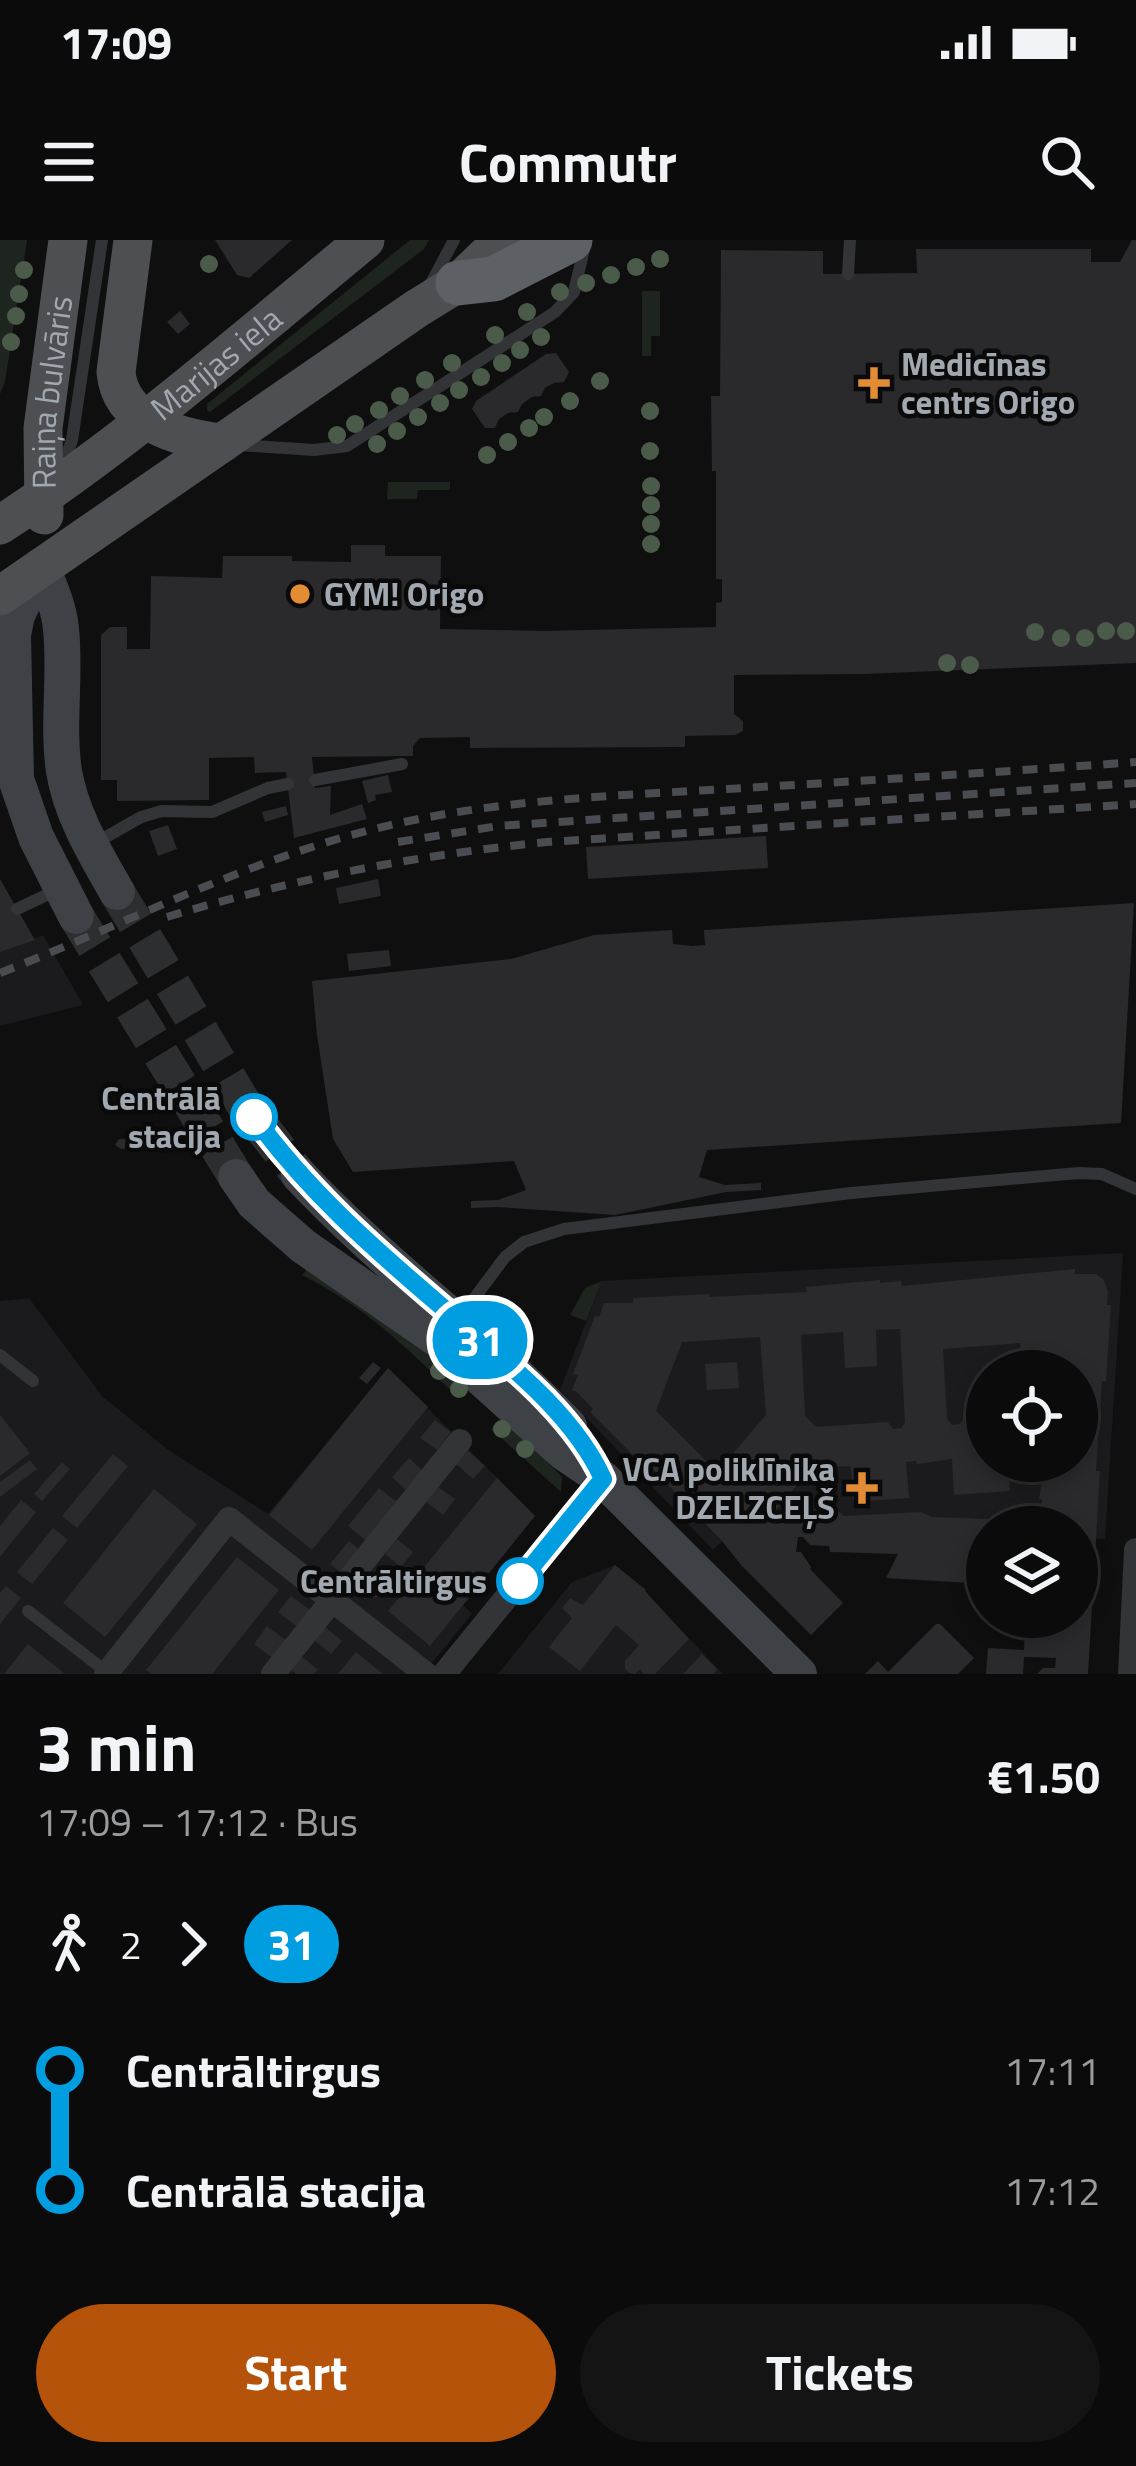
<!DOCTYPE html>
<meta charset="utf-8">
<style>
body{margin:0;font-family:"Titillium Web",sans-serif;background:#141415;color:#f1f3f6;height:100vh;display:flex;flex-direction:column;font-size:45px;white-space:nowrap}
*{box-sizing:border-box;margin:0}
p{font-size:39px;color:#9a9b9d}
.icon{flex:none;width:66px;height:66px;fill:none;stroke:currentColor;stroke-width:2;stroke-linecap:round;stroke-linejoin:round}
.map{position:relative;height:1434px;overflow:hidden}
.details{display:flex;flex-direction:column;background:#0b0b0c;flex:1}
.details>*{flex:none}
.badge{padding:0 24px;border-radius:39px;font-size:42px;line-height:78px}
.tools{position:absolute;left:966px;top:1110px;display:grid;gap:24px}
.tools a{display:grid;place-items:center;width:132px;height:132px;border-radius:50%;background:#0b0b0c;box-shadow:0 6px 18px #0003,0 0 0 3px #2b2b2d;font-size:60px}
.map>.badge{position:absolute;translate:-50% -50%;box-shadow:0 0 0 6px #fff}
.legs{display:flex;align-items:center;gap:18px;height:132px;padding:0 36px;font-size:39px}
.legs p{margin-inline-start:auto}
.headline{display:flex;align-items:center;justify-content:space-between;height:204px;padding:0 36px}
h1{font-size:66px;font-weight:700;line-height:90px}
.button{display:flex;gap:24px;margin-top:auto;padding:24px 36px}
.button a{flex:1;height:138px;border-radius:72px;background:#b45309;color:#fff;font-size:48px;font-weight:700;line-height:138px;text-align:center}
.button a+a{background:#141415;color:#f1f3f6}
ul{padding:0 36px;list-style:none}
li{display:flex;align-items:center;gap:42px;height:120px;font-size:45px}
li i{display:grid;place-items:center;width:18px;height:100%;margin:0 15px;background:currentColor}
li i::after{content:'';width:30px;height:30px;margin:-15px;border:9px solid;border-radius:50%;background:#0b0b0c}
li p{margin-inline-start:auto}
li:first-child i{background:linear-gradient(#0000 50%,currentColor 0)}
li:last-child i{background:linear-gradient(currentColor 50%,#0000 0)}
.status{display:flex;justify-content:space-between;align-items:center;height:84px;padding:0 60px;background:#0b0b0c;direction:ltr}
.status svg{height:33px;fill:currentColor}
header{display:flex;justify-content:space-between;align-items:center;height:156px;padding:0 36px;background:#0b0b0c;font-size:54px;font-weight:700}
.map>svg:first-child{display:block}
.built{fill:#1b1b1d;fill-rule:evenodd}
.green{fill:#1e241e}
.building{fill:#2a2a2c;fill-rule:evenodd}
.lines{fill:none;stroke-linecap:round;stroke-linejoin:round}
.secondary-tunnel{stroke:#2c2e30;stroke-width:36;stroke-dasharray:36 18;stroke-linecap:butt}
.lane{stroke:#323437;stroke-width:12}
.street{stroke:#323437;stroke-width:24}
.secondary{stroke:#3e4145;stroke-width:36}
.primary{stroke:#4d4f53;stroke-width:39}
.highway{stroke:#5d6065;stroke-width:45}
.rail{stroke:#494c50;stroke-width:8;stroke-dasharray:15 12;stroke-linecap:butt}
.tree{fill:#4b5b4a}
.line-1-casing{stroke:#fff;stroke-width:27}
.line-1{stroke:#009de0;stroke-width:18}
.poi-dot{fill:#e28c35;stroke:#0a0a0b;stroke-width:4.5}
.stop-1-dot{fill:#fff;stroke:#009de0;stroke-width:6}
.labels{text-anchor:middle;stroke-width:9;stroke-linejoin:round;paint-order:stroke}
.street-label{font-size:33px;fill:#a1a8b0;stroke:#0a0a0b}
.poi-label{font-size:33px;font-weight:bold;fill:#a1a8b0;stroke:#0a0a0b;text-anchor:start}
.stop-label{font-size:33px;font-weight:bold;fill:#a1a8b0;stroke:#0a0a0b;text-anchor:end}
</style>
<div class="status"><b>17:09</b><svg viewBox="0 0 49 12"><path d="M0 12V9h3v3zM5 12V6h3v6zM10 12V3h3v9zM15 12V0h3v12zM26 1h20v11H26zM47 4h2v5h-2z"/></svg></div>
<header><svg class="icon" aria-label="menu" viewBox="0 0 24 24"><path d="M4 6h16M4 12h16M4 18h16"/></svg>Commutr<svg class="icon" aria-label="search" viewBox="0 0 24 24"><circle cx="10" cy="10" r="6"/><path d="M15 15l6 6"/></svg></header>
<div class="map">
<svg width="1136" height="1434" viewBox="0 0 1136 1434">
<rect width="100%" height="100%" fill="#0f0f10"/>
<path class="built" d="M43,695L83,765L0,786V712Z
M1123,1013L1105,1299L1077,1298V1287L744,1280L713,1310L560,1150L602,1041ZM987,1131H1077V1221H987Z
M29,1058L102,1156L167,1209L268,1274L388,1128L535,1276L463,1365L472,1374L423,1434H0V1061Z
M615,1325L646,1350L645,1352L723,1434H498L572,1342Z"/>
<path class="green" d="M0,0H27L5,142L0,154Z
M410,0H429L424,9L210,172L207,171V164Z
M642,51H660V96H651V116H642Z
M388,242H450V250H418L417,259H387Z
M309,1027L388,1081L470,1149L463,1155H456C404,1106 367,1068 302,1035Z
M602,1041L586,1081L570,1075L585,1048Z
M503,1177L562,1237L561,1252L491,1189Z"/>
<path class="building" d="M215,0H292L249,38L237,35Z
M1132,0H1136V423L863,434L734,435V474L743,481V491L735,495L685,496V507L470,508V497L420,498L413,506V516L312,517L315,548L331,546L330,575L362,564L367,579L294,598L286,532L255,533L254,517L209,518V560L117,561V540H101V395L110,387H127V409H150L151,336L222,338L223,316H292V321L351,322V305H385V316H441L440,389L543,391L716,387V363L722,362V339H716V231H712L711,156H720L721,10L823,11V34L917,33L916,9H1091V22H1120Z
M180,71L190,84L178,94L167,82Z
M556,113L569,132L564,142L554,143L545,148L541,156L532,157L522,164L518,172L508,173L499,179L495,188H485L472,169L476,161L546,114Z
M388,535L392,552L375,555L376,560L368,563L362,541Z
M286,566L288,575L265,582L262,572Z
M168,585L177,609L158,616L149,591Z
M766,596L768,628L588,639L586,607Z
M0,639L35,700L0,712Z
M378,639L381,656L339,664L336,648Z
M1134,663L1121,883L707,910L699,937L725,945L761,943V950L726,952L615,975L498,967L471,968V961L498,960L526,950L514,921L353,932L333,899L317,795L312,741L511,719L594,695L672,690L673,704L692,706L705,705L704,690Z
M389,710L391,726L349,731L347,714Z
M149,898L150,907L121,909L115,905L119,899Z
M1075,1029V1034H1096L1103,1039L1108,1051L1107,1065H1111L1106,1141H1102L1096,1231H1100L1088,1434H1037L1043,1428H1055L1056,1418L1024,1417L1023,1434H986L988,1408L1024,1410L1026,1377H1077V1287H987V1344L886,1338L898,1314L830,1312L829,1306L810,1305L803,1297H798L796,1312H801L811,1327L810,1329L843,1363L811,1395L741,1325L722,1301L647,1223L644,1226L590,1172L593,1169L577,1152L572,1150L578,1135L573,1134L595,1076L599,1077L604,1063H633V1058L709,1054V1057L807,1052L806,1047L880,1040V1043L901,1041L902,1046ZM900,1089L905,1182L902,1188L893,1189L888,1182L816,1187L805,1176L801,1095L843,1092L845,1128L877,1126L876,1090ZM760,1097L766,1175L717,1232L656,1171L682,1102ZM1020,1103L1022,1131H1077V1221H1058L1057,1230L1044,1229L1039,1259H1042L1041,1281L932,1277L921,1272L844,1276L838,1271L793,1269L776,1279L774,1272L812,1228L851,1226L853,1262L909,1258L906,1222L916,1221L917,1224L952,1219L954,1255L1010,1251L1008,1221H987V1175L965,1176L960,1184L952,1185L947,1179L943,1109Z
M373,1122L381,1128L367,1144L359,1138Z
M737,1122L739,1148L707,1150L705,1124Z
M388,1128L428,1167L312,1310L269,1275Z
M0,1175L30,1213L0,1236Z
M435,1180L451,1192L437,1210L420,1198Z
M468,1211L485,1226L473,1239L456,1224Z
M113,1214L128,1226L77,1288L62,1276Z
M409,1218L423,1231L406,1250L392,1237Z
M30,1220L37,1229L0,1257V1242Z
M62,1222L70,1229L42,1261L34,1254Z
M497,1238L535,1276L430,1406L388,1371Z
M438,1247L455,1259L443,1275L426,1262Z
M379,1248L399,1264L368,1302L348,1286Z
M154,1249L197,1284L105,1397L63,1363Z
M21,1260L36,1272L0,1317V1286Z
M53,1288L68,1300L32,1344L17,1332Z
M397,1299L413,1312L401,1327L385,1314Z
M349,1301L360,1310L342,1334L330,1324Z
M237,1317L279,1350L212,1434H151L146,1430Z
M615,1325L646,1350L645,1351L689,1399L655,1434H644L640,1429L635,1434L629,1433L625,1428V1421L639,1405L616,1385L580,1431L549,1407L572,1378L562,1368L570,1358L583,1365Z
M371,1331L388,1345L376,1358L360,1345Z
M6,1346L21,1358L0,1384V1353Z
M291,1356L312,1371L299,1388L278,1372Z
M936,1384H940L974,1418L958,1434H865L878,1421L888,1432Z
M267,1386L287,1401L274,1419L254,1404Z
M325,1387L342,1401L331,1414L314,1400Z
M28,1404L65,1434H4Z
M356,1412L383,1434H338Z
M702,1414L717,1429L714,1434H683Z
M300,1415L318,1430L314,1434H296L289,1428Z"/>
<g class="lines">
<path class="secondary-tunnel" d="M117,652L245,866L299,935
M76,676L236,937"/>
<path class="lane" d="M848,34L850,0
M429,47L454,0
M239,205L314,210L347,206L555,72L574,52L586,1
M62,229L72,200L102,0
M315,540L402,524
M92,605L141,577L162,571L212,572L268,548L288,544
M17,669L59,649
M461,1076L505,1017L524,1002L564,989L851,953L1079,933L1102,934L1136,949
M0,1115L33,1141
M28,1371L108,1433"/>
<path class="street" d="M106,1434L229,1279L426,1434
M273,1434L460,1201
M444,1434L603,1239
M1130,1434L1136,1310"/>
<path class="secondary" d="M41,326L17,375L13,395L16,539L36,597L76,676
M41,326C50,347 59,367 61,389C66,436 57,485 64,531C71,575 96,615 117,652
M299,935C383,1025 484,1097 569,1186
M236,937L254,963L303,1006L440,1101L563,1212L603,1239L799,1434"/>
<g class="primary">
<path d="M133,0L116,132C120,182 179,198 222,203"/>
<path id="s1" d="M44,275L43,188L68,0"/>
<path id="s2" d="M0,285C129,201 246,98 365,0"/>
<path d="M0,356L416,69L458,43L503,0"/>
</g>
<path class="highway" d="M458,43L494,39L570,0"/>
<path class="rail" d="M398,602L498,586L1136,543
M167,677C292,639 417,615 547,602L1136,564
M0,733C125,684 243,622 374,589C489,560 608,556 727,549C863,541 1000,532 1136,522"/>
</g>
<g class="tree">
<circle cx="660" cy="19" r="9"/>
<circle cx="209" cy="24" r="9"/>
<circle cx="636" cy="27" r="9"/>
<circle cx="24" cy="30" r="9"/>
<circle cx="611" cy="35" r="9"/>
<circle cx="586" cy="43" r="9"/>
<circle cx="560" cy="52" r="9"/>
<circle cx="19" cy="54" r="9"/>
<circle cx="527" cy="72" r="9"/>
<circle cx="16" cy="76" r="9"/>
<circle cx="495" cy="95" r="9"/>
<circle cx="541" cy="97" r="9"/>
<circle cx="11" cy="102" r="9"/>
<circle cx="520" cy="110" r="9"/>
<circle cx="452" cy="123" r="9"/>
<circle cx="502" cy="123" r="9"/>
<circle cx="481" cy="137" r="9"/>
<circle cx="425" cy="140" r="9"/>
<circle cx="600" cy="141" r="9"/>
<circle cx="459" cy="150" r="9"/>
<circle cx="400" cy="156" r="9"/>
<circle cx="570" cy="161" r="9"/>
<circle cx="440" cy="163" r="9"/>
<circle cx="379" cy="170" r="9"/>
<circle cx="650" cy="171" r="9"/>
<circle cx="418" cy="177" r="9"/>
<circle cx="544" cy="177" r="9"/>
<circle cx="355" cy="184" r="9"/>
<circle cx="529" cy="188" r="9"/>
<circle cx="397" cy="191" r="9"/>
<circle cx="337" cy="195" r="9"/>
<circle cx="508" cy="202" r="9"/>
<circle cx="377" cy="204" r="9"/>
<circle cx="650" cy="211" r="9"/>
<circle cx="487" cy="215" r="9"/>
<circle cx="651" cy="246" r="9"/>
<circle cx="651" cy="265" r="9"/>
<circle cx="651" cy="284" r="9"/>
<circle cx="651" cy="304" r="9"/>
<circle cx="1106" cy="391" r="9"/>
<circle cx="1126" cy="391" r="9"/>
<circle cx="1035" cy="392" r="9"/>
<circle cx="1061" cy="398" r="9"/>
<circle cx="1085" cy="398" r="9"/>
<circle cx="947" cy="423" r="9"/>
<circle cx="970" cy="425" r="9"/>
<circle cx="439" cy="1131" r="9"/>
<circle cx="459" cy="1149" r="9"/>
<circle cx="502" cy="1189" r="9"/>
<circle cx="525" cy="1209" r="9"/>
</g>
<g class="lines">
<defs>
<path id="line-1" d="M254,877C307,950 373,1008 441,1066C497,1115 572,1170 603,1239L520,1341"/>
</defs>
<use href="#line-1" class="line-1-casing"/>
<use href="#line-1" class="line-1"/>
</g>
<g class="poi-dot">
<path d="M868 125h12v12h12v12h-12v12h-12v-12h-12v-12h12z"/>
<circle cx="300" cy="354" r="12"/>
<path d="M856 1230h12v12h12v12h-12v12h-12v-12h-12v-12h12z"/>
</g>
<g class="stop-1-dot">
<circle cx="254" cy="877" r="21"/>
<circle cx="520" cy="1341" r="21"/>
</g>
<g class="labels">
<g class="street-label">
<text dy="12" stroke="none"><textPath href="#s2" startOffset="270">Marijas iela</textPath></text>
<text dy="12" stroke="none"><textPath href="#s1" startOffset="123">Raiņa bulvāris</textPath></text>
</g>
<g class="poi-label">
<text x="901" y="136">Medicīnas<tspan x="901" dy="38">centrs Origo</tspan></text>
<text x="324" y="366">GYM! Origo</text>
<text x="835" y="1241" text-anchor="end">VCA poliklīnika<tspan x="835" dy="38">DZELZCEĻŠ</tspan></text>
</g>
<g class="stop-label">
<text x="221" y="870">Centrālā<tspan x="221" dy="38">stacija</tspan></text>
<text x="487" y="1353">Centrāltirgus</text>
</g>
</g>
</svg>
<div class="tools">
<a><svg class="icon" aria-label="locate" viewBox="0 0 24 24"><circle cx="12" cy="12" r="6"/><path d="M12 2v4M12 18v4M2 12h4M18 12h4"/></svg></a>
<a><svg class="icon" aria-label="layers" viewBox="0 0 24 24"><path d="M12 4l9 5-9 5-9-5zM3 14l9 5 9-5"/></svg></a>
</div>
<b class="badge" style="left:480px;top:1100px;background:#009de0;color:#fff">31</b>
</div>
<section class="details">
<div class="headline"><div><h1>3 min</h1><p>17:09 – 17:12 · Bus</p></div><b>€1.50</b></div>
<div class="legs"><svg class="icon" aria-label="walk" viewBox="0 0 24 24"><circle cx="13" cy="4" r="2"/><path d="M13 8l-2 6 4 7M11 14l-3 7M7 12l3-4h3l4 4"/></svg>2<svg class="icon" aria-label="forward" viewBox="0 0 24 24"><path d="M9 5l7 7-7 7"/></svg><b class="badge" style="background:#009de0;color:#fff">31</b></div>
<ul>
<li><i style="color:#009de0"></i><b>Centrāltirgus</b><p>17:11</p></li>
<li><i style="color:#009de0"></i><b>Centrālā stacija</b><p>17:12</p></li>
</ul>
<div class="button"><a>Start</a><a>Tickets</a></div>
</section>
